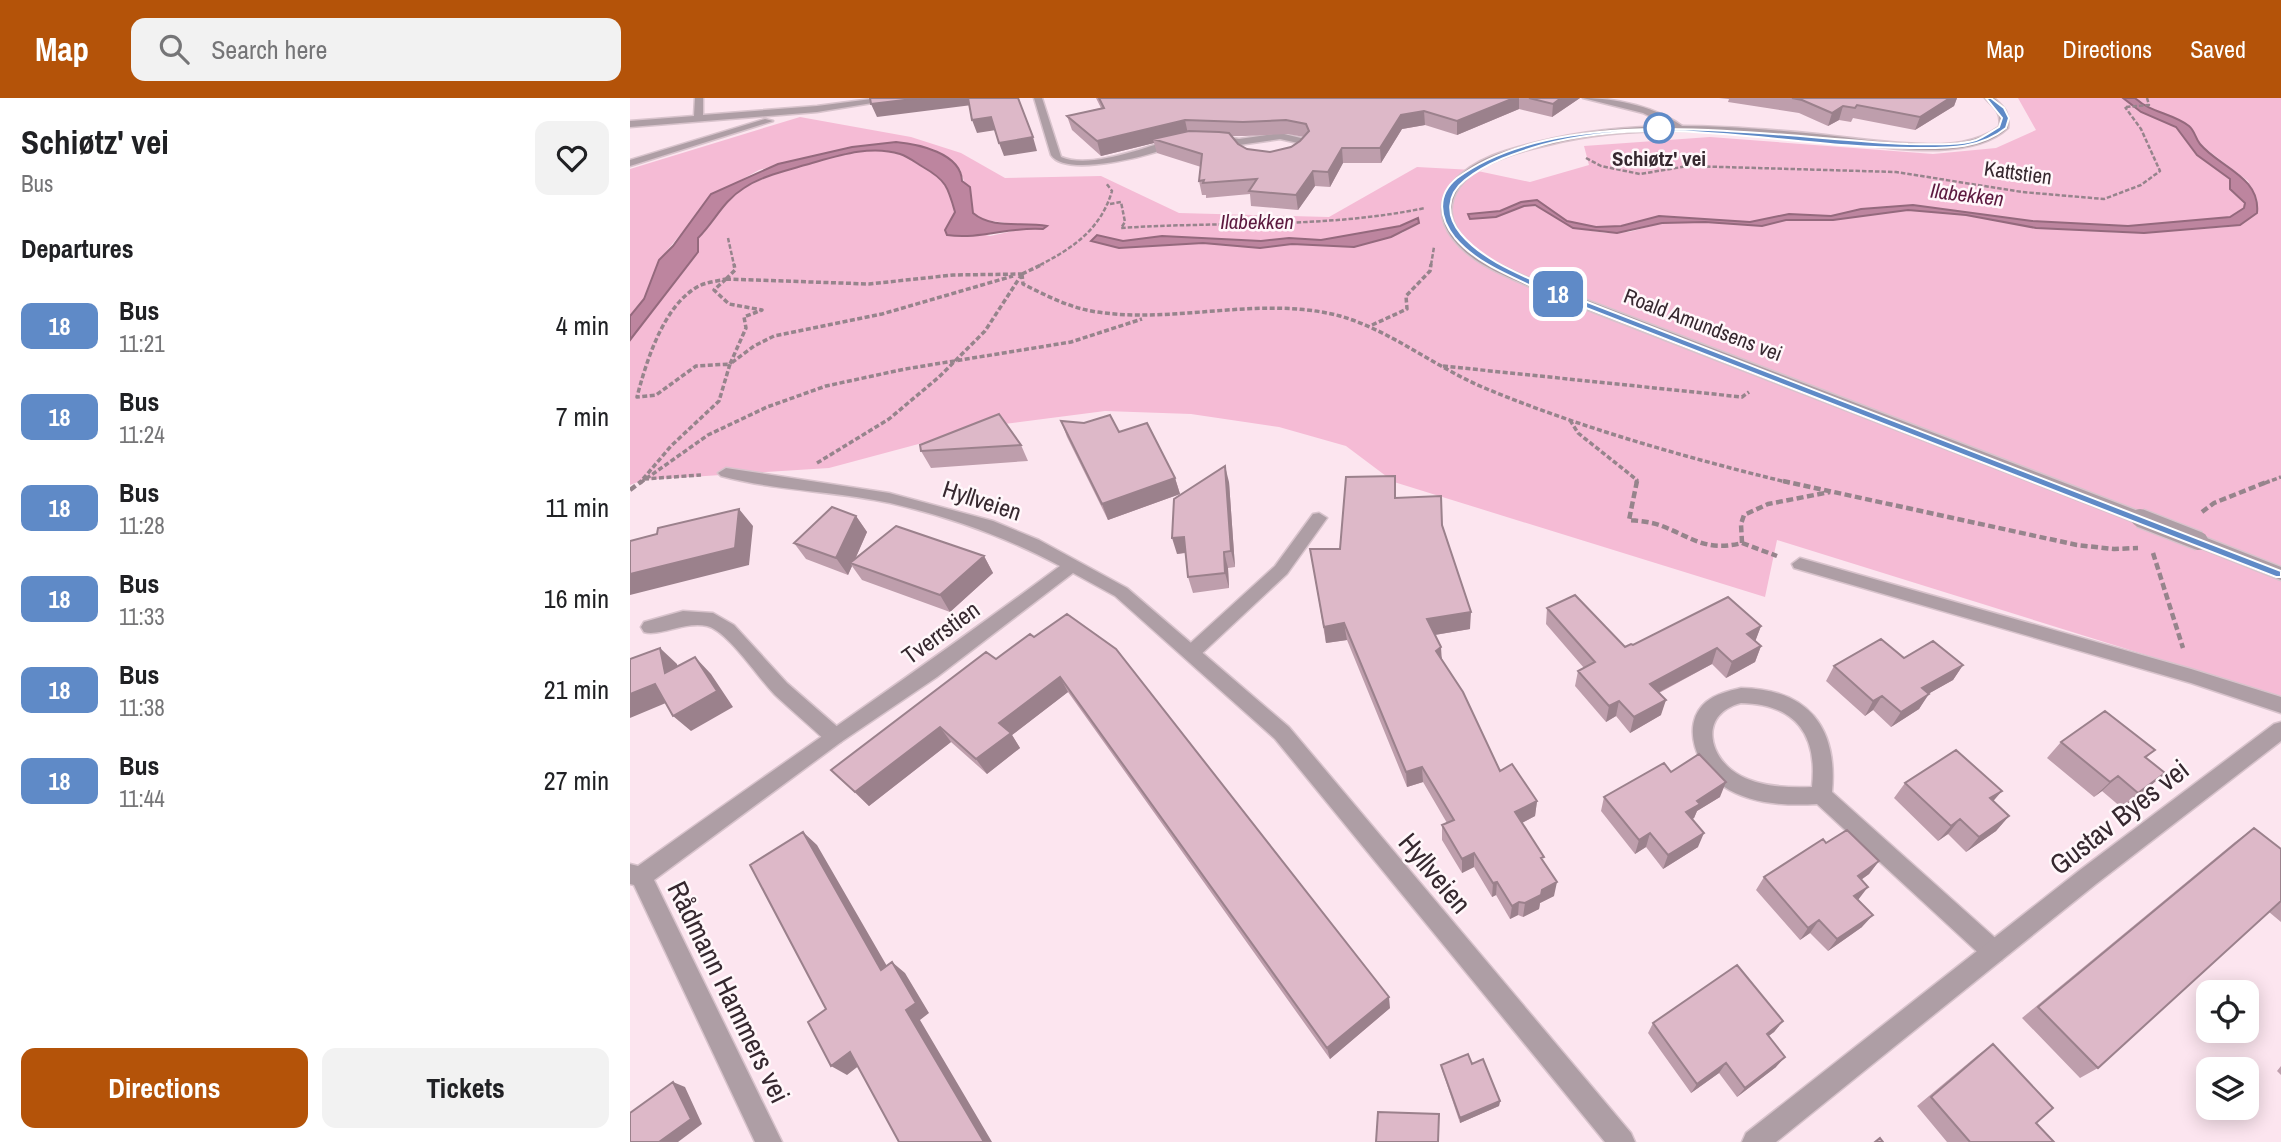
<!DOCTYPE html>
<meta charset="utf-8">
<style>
body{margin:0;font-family:"Archivo Narrow",sans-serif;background:#f2f2f2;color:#202124;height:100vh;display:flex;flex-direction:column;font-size:26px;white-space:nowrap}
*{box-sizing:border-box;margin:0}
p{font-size:23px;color:#757577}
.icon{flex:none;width:38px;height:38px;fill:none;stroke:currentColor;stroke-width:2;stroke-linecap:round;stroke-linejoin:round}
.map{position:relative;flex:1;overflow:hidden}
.sheet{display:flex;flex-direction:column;background:#fff;width:630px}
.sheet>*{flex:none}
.badge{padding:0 14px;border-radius:10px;font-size:24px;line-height:46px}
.buttons{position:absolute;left:1566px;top:882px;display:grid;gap:14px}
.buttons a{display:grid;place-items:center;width:63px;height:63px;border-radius:14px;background:#fff;box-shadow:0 4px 18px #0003;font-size:35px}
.map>.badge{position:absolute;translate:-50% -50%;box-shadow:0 0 0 4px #fff}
h2{padding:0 21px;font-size:26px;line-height:63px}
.round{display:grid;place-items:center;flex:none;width:74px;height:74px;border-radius:14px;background:#f2f2f2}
.head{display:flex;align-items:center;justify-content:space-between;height:119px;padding:0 21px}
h1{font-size:33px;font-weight:700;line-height:52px}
.button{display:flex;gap:14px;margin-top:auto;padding:14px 21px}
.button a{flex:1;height:80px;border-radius:14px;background:#b45309;color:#fff;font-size:28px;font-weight:700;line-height:80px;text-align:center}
.button a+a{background:#f2f2f2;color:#202124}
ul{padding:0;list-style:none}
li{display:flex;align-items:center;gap:21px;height:91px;padding:0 21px}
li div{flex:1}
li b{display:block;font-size:26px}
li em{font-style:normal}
li .badge{min-width:77px;font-weight:700;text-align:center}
header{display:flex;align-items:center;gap:42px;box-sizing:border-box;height:98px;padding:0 35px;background:#b45309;color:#fff}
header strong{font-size:33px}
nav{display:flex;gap:38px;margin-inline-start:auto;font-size:24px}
.search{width:490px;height:63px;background:#f2f2f2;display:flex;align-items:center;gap:18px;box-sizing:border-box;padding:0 24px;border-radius:14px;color:#757577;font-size:26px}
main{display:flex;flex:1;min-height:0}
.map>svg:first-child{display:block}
.green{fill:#f5bbd5;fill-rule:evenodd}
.water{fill:#bd859f;stroke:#94697d;stroke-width:2}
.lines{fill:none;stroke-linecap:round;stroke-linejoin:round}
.service-casing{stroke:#d8c3cc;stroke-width:3}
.minor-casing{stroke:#d8c3cc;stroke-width:3}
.tertiary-casing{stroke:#d8c3cc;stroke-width:3}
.path-far2{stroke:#96848c;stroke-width:2.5;stroke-dasharray:4.5 2;stroke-linecap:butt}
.path-far1{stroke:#96848c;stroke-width:3.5;stroke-dasharray:5 2.5;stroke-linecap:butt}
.path{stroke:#96848c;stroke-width:4.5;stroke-dasharray:7 3.5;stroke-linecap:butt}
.service{fill:#ae9ea5;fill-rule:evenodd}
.minor{fill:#ae9ea5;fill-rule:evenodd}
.tertiary{fill:#ae9ea5;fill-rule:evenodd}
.tertiary-bridge-casing{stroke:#d8c3cc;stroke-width:21;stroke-linecap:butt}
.tertiary-bridge{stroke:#ae9ea5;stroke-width:18}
.wall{fill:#be9eac;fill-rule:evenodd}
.shaded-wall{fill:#9b818c}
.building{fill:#ddb8c8;stroke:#9b818c;stroke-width:2}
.line{fill:#5f8ac7;stroke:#fff;stroke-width:2}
.stop-dot{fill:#fff;stroke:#5f8ac7;stroke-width:3.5}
.labels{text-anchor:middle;stroke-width:5;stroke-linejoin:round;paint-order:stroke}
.far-stop-label{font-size:21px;font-weight:bold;fill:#36282f;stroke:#fff7fa}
.far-street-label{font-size:21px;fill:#36282f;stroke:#fff7fa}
.far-water-label{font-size:21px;font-style:italic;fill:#5c193f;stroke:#fff7fa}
.street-label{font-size:24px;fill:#36282f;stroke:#fff7fa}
.near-street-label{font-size:28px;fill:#36282f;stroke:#fff7fa}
</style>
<header>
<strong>Map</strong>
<div class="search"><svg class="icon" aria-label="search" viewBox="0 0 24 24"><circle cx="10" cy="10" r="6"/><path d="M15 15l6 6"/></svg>Search here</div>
<nav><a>Map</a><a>Directions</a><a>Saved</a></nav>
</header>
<main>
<section class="sheet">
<div class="head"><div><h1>Schiøtz' vei</h1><p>Bus</p></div><a class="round"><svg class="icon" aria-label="heart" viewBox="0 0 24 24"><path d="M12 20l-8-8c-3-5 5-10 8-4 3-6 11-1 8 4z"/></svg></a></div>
<h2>Departures</h2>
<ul>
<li><span class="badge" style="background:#5f8ac7;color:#fff">18</span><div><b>Bus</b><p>11:21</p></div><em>4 min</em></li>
<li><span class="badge" style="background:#5f8ac7;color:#fff">18</span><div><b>Bus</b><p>11:24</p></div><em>7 min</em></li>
<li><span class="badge" style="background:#5f8ac7;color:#fff">18</span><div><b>Bus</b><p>11:28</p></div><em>11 min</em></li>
<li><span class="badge" style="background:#5f8ac7;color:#fff">18</span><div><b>Bus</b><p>11:33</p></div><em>16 min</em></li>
<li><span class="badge" style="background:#5f8ac7;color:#fff">18</span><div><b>Bus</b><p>11:38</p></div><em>21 min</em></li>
<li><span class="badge" style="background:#5f8ac7;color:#fff">18</span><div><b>Bus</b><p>11:44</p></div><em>27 min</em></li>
</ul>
<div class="button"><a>Directions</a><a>Tickets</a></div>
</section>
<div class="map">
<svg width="1651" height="1044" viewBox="0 0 1651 1044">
<rect width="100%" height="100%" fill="#fce5ef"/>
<path class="green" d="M1388,0H1493L1511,14L1546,29L1567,57L1600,81V91L1615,105L1614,110L1600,119L1498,129L1402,123L1283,107L1201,118L1159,116L1120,124L1029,118L991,128L965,129L937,123L907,102L891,104L870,113L838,116L840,121L866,119L898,107L911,110L943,130L976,135L999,134L1032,125L1075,124L1132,128L1156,122L1222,119L1278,112L1336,117L1406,130L1496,135L1598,129C1615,126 1622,119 1628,104L1618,83L1571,47L1560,29L1516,9L1505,0H1651V599L1147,442L1135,499L764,384L716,348L649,329L561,316L475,313L352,329L199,370L13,382L0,387V242L68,154V140C85,124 92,103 114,90C133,79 155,73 175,67C205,59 239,46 270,56C279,59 286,65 293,69C304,75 310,79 318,88C323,94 323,107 325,114L317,127L360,138L398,130L413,131L350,121L343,115C343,98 334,87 330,71L297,50L266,44L207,52L129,72L77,101L75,107L29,162L14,201L0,218V71L170,19L281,39L331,55L375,80L471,78L549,115L699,119L787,69L843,72L900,84L959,67L954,48L1080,39L1303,56L1366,50L1406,32ZM787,120L789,124L772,135L724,149L662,146L630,150L573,145L489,150L462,143L477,139L493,143L532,138L631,143L659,140L691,142L770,128Z"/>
<path class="water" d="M1493,0H1505C1521,15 1542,15 1559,28C1565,33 1565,40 1570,46C1589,69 1631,79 1627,115L1610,127L1514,135L1406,130L1336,117L1278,112L1203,122H1156L1132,128L1075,124L1032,125L987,135L943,130L905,107L894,108L866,119L840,121L838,116L870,113L891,104L907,102L937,123L966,129L991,128L1029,118L1120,124L1159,116L1201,118L1231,111L1283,107L1402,123L1498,128L1600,119L1614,110L1615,105L1600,91V81L1567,57L1546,29L1511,14Z
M266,44C288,46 331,55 332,83L340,89L343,115C363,132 393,123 417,128L413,131C381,128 350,142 317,137L315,132L325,114C318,89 316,82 293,69C286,65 279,59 270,56C239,46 204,59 175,67C155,73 132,78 114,90C93,103 85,123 68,140V154L0,242V218L14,201L29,162L43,148L81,96L148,66L222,49Z
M788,120L789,125L761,139L724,149L662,146L630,150L573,145L489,150L461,143L467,137L493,143L532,138L631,143L659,140L691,142L770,128Z"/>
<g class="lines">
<defs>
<path id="service" d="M689,415L697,420L657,476L567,560H555L552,555L555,550L645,468L683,416Z
M53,513L83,515L104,527L157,585L211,632L214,638L211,644L204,646L197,644C180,628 162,613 145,597C128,580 98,533 77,528C55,523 29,539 14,534L11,529L14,524Z
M1111,590C1178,591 1208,629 1202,694L1372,846L1375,854L1372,862L1364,865L1356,862L1187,706C1156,708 1119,706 1093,688C1068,672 1049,627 1076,604C1086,596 1098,593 1111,590ZM1111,605C1165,606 1188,636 1182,689C1159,690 1132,689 1111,678C1078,661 1068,616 1111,605Z"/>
<path id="minor" d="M65,0H73V17L187,8L249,0H273L187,14L0,29V23L64,18Z
M404,0H412L431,59C461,72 517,48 548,40L553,43C533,56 436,81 421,57Z
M953,0C986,0 1028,9 1055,30L1047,32L1013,15Z
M135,21L143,23L0,68V62Z
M650,35L675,41L678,47L672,55L660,61L655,58L666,51L668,45L650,41L609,47L578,40L583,37L609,41Z
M96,370L259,395L363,423L409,442L497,490L659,629L1001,1035L1005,1044H975L645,641L485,498L443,475L307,579L211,644L24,782L152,1044H125L4,787L0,786V766L8,768C149,667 292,571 430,468C376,439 320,419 260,405C204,393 146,393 91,378L88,375Z
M1170,460L1561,571L1651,599V615L1561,585L1164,470L1162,466Z
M1651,624V643L1466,786L1146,1044H1112L1116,1035L1450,772L1644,626Z"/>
<path id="tertiary" d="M1355,0H1364C1375,10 1380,15 1378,30C1360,47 1332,51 1309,52C1268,53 1227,46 1187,42C1098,33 1006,25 918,47C891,53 863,61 840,78C824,91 816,110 826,129C839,154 870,167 894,178L1516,416L1518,420L1516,424H1504L909,193C879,179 844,168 823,141C809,123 807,102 823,84C844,60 878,51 908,44C1000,21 1093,27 1187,36C1222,40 1257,45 1293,46C1319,47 1346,45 1369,29C1372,14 1364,10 1355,0Z
M1569,437L1651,469V482L1563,447L1561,443L1563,439Z"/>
</defs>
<use href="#service" class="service-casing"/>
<use href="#minor" class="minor-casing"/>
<use href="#tertiary" class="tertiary-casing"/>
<path class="path-far2" d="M1496,9L1519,7L1517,0
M956,60L971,68L1010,76L1058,68L1266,74L1392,94L1474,101L1511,87L1530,73L1511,31L1495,9
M480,106L491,104L495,124L491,130C593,123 694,131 795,110
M98,140L104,167
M410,167C443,150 471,131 482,93L476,85
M801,167L804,149"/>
<path class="path-far1" d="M392,176L393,186C417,198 440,210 467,214C547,226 631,197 710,218C762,233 806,270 857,291C954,331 1058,360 1160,385
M392,176L413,166
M96,181L84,192L99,206L132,212L114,219L116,230L100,266L66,268L26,297L7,299C16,264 34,206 69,188C77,184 88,183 96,181Z
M96,181L105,172L104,166
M96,181L239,186L323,177L392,176
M742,227L777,211L776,198L800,173L801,166
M813,268L1112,299L1119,294
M940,322L948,335L1007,382L1006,385
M187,365L259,321L309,279L355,233L392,176
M13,381L41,348L89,303L100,266L124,248L144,238L252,216L383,178
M14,381L71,377
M10,385L78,337L137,309L196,288L275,271L441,244L512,221
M1635,385L1651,379"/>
<path class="path" d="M1007,383L999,422C1010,423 1022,424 1032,428C1063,440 1076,454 1112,445L1111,426L1114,417L1138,406L1200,394
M1153,383L1447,447L1484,451L1508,450
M0,392L12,383
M1572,414L1584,405L1639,383
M1112,445L1147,458
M1523,455L1553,550"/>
<use href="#service" class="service"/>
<use href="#minor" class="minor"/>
<use href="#tertiary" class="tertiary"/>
<defs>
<path id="tertiary-bridge" d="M1510,420L1569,443"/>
</defs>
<use href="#tertiary-bridge" class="tertiary-bridge-casing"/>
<use href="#tertiary-bridge" class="tertiary-bridge"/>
</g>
<path class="wall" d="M466,0H950L922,19L889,11L827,37L795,27L772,31L751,65H713L700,89L685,88L668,112L621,108L620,96L576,100V97H572L569,83L571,69L527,55L524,45L471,58L442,32L437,18L471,10ZM658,36L674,39L661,49L640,54L617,51L608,46L601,38H615Z
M1089,0H1327L1324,8L1285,32L1223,20L1221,24L1209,22L1198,28L1169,15L1098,4L1099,1Z
M431,323L454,325L489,334L545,380L550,396L478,422L437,339Z
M391,347L398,363L301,370L291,353Z
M599,384L605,469L598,470L599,490L563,495L558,479L556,455L547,456Z
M766,400L812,427L840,531L805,537L812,561L870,673L907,703L905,718L892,725L913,764L924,798L910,805L909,811L893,819L888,817L880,821L866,797L862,799L844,769L832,775L812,742V727L817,725L793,684L777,689L717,542L696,545L680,451H710Z
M226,418L237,434L225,461L354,458L363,475L320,514L232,482L222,468L218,477L176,461L164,445Z
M917,510L995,549L1131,528L1125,543L1131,548L1125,564L1096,580L1082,566L1029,595L1031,617L1000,635L986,618L976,624L945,588L948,573L954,570L916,526Z
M400,536L760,910L700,961L438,594L382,637L390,650L357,676L321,644L239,708L201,672L366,561Z
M1274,560L1333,567L1323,582L1298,596L1289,611L1261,629L1243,612L1235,618L1196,583L1204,568Z
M1431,644L1525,652L1516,660L1518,690L1492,710L1472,693L1464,699L1417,660Z
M1041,674L1090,699L1067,713L1064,720L1062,721L1068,749L1033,771L1016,749L1005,756L971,713L974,699Z
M1275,685L1379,718L1366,733L1336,754L1318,736L1308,743L1264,700Z
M1624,730L1651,751V824L1639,814L1468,970L1450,980L1392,920L1605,744Z
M1196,745L1249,763L1239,776L1231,782L1227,802L1232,829L1198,853L1180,835L1170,842L1126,792L1134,779Z
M1153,923L1144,934L1138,938L1146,969L1107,999L1089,975L1061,995L1018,935L1023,925Z
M1363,946L1406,1025L1424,1044H1317L1287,1008L1348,957Z
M842,966L870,1003L869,1008L830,1025L812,972L811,967Z
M1651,968V977L1647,973Z"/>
<path class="shaded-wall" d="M291,0H339L342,7L247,19L241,6Z
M884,0H889V11L827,37V23Z
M931,0H950L922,19L923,6Z
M1320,0H1327L1324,8L1285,32L1290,19Z
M1213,8L1209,22L1198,28L1202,15Z
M794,13L795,27L772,31L751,65L750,50L771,17Z
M361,19L366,32L347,35L342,22Z
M555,22L558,36L523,41L524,45L471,58L467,43Z
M403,39L407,53L374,58L369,45Z
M712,50L713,65L700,89L698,74Z
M683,73L685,88L668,112L666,97Z
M595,368L599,384L605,469L601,453Z
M545,380L550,396L478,422L472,406Z
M109,411L123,428L119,467L0,497V476Z
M226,418L237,434L223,466L220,465L222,468L218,477L206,460Z
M554,439L559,454L547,456L542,440Z
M594,454L598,470L599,490L595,475Z
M354,458L363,475L320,514L310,497Z
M841,514L840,531L798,538L797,521Z
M714,525L717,542L696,545L694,529Z
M1131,528L1125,544L1117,536Z
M1131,548L1125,564L1096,580L1102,564Z
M811,549L812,565L806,553Z
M30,550L47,566L52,592L35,575Z
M1087,550L1082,566L1016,601L1020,586Z
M65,559L81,576L103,609L61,633L43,618Z
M1333,567L1323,582L1282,605L1292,590Z
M430,579L438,594L382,637L390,650L357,676L346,661L369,625Z
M25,586L43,602L0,620V596Z
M1299,596L1289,611L1261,629L1271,614Z
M1252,598L1243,612L1235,618L1243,603Z
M1036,602L1031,617L1000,635L1004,619Z
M989,603L986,618L976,624L979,608Z
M310,629L321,644L239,708L225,694Z
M792,669L793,684L777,689L776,674Z
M1535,675L1518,690L1492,710L1508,695Z
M1488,678L1472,693L1464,699L1480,684Z
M1096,684L1090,699L1067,713L1064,720L1051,728L1056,714L1067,703Z
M1372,693L1359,708L1360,700Z
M907,703L905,718L884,729L885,714Z
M1379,718L1366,733L1336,754L1349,739Z
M1330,721L1318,736L1308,743L1321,728Z
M173,734L187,747L265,882L251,872Z
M1020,735L1016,749L1005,756L1009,742Z
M1074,735L1068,749L1033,771L1038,757Z
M844,755V769L832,775V761Z
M1249,763L1239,776L1218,791L1228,778Z
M867,784L866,797L862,799L863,785Z
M927,784L924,798L910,805L909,811L893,819L895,805L912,792Z
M1238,789L1228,802L1224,798Z
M889,804L888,817L880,821L882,808Z
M1243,817L1232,829L1198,853L1207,841Z
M1189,822L1180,835L1170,842L1178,830Z
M262,864L275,875L299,915L290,922L362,1044H354L276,912Z
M759,899L760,910L700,961L697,950Z
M1153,923L1144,934L1128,946L1137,936Z
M220,954L235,963L217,977L201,968Z
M1155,959L1146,969L1107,999L1115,990Z
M1096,965L1089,975L1061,995L1067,986Z
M43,984L55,989L72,1026L48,1044H29Z
M870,1003L869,1008L830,1025V1020Z"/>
<path class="building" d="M240,0H291L241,6Z
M338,0H388L403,39L369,45L361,19L342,22Z
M469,0H884L827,23L794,13L771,17L750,50H712L698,74L683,73L666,97L619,93L627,81L573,85L574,82L569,83L572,56L523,41L559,33L589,34L599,35L608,46L617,51L640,54L661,49L670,43L679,33L676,26L656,22L613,24L555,22L467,43L437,18L474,10Z
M899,0H931L923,6Z
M1162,0H1320L1290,19L1227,7L1225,10L1213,8L1202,15L1172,2Z
M369,316L391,347L291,353L290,347Z
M480,317L489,334L517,325L545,380L472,406L431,323L454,325Z
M595,368L601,453L594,454L595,475L558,479L554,439L542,440L544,401Z
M765,378V400L811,398L812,427L841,514L797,521L811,549L806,553L833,594L870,673L882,666L907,703L885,714L914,759L911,760L927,784L912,792L911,797L895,805L889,804L882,808L867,784L863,785L844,755L832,761L812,727L824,722L792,669L776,674L714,525L694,529L680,451H710L716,379Z
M202,409L226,418L206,460L164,445Z
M109,411L105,450L0,476V443L27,436L28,430Z
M266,428L354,458L310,497L220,465Z
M945,497L995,549L1001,546L1003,547L1098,499L1131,528L1117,536L1131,548L1102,564L1087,550L1020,586L1036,602L1004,619L989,603L979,608L948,573L965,564L917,510Z
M437,516L486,551L759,899L697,950L430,579L369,625L381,635L346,661L310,629L225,694L201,672L356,554L366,561L400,536L404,539Z
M1251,541L1274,560L1303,543L1333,567L1292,590L1299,596L1271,614L1252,598L1243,603L1204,568Z
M30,550L35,575L65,559L87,593L43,618L25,586L0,596V561Z
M1475,613L1525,652L1515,659L1535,675L1508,695L1488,678L1480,684L1431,644Z
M1326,652L1372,693L1360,700L1379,718L1349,739L1330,721L1321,728L1275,685Z
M1069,656L1096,684L1067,703L1070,706L1056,714L1074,735L1038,757L1020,735L1009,742L974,699L1034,665L1041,674Z
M1624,730L1651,751V803L1468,970L1408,909Z
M1217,732L1249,763L1228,778L1238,789L1224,798L1243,817L1207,841L1189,822L1178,830L1134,779L1193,741L1196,745Z
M173,734L251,872L262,864L286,905L276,912L354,1044H269L220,954L201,968L178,924L196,911L120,767Z
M1107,867L1153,923L1137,936L1155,959L1115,990L1096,965L1067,986L1023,925Z
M1363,946L1423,1010L1406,1025L1424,1044H1340L1301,999Z
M838,956L842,966L853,961L870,1003L830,1020L811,967Z
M43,984L61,1021L29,1044H0V1015Z
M748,1014L809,1016L808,1044H746Z
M1250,1040L1253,1044H1245Z"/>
<path class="line" d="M1356,0H1361L1374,10L1379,20L1376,30C1349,52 1314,50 1281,50C1156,50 1036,14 912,47C885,55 858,64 835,82C816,97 816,118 831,136C852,161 887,175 916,188L1651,473V479H1646L910,192C880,178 846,165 825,140C809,120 806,97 827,80C936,0 1149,41 1278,46C1298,46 1327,48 1346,42C1354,39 1362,33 1369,29L1372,20Z"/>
<circle class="stop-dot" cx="1029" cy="30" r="14"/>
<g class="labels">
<g class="far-stop-label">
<text x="1029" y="68">Schiøtz' vei</text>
</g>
<g class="far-street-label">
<text transform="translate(1388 75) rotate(8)" y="7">Kattstien</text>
<text transform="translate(1073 227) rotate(21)" y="7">Roald Amundsens vei</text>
</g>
<g class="far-water-label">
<text transform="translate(1337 97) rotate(7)" y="7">Ilabekken</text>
<text x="627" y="131">Ilabekken</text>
</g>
<g class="street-label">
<text transform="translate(352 403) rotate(18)" y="8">Hyllveien</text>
<text transform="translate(311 535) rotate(-36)" y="8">Tverrstien</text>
</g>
<g class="near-street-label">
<text transform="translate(1489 719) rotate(-38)" y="10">Gustav Byes vei</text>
<text transform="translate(805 775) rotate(50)" y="10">Hyllveien</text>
<text transform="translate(99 894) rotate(64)" y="10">Rådmann Hammers vei</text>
</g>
</g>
</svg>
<div class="buttons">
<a><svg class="icon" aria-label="locate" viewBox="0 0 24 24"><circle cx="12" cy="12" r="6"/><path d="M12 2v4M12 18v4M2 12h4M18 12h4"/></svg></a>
<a><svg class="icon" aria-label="layers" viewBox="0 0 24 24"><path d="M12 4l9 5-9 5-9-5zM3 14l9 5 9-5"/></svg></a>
</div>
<b class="badge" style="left:928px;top:196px;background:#5f8ac7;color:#fff">18</b>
</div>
</main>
